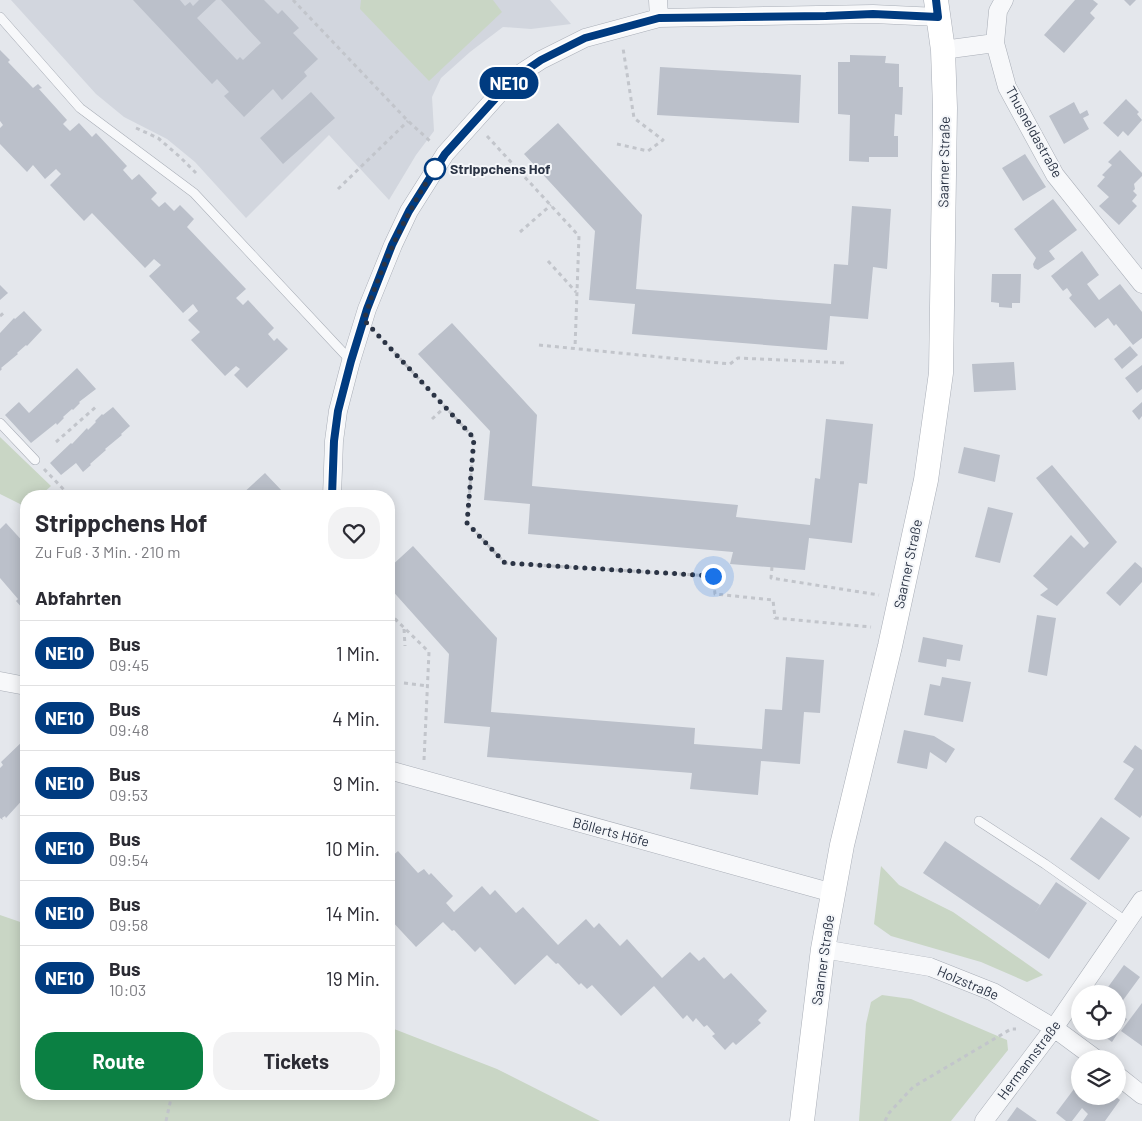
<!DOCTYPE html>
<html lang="de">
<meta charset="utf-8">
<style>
body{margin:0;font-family:Barlow,sans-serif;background:#f2f2f3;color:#2b2b33;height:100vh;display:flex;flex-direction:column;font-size:19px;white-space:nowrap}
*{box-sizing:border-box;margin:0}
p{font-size:16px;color:#7c7c81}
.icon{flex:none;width:28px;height:28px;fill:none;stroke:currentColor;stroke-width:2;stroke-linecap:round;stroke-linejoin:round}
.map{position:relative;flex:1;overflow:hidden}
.side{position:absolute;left:20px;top:490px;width:375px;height:610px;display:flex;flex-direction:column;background:#fff;border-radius:20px;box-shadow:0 2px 12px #0003}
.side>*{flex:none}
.badge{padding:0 10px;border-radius:16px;font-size:18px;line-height:32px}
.fabs{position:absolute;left:1071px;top:985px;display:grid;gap:10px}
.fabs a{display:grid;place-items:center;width:55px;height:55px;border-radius:50%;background:#fff;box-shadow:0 2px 12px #0003;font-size:25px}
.you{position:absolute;width:25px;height:25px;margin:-12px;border:4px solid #fff;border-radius:50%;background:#1a73e8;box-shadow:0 0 0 8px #1a73e833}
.map>.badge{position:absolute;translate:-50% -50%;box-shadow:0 0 0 2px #fff}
h2{padding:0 15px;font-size:19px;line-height:45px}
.round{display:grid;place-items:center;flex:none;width:52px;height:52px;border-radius:20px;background:#f2f2f3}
.overview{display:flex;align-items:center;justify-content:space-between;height:85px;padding:0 15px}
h1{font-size:24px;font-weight:700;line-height:38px}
.action{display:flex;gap:10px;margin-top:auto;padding:10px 15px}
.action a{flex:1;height:58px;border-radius:20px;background:#0b8043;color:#fff;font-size:20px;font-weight:700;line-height:58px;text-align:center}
.action a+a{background:#f2f2f3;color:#2b2b33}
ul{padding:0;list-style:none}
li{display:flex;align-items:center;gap:15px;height:65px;padding:0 15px;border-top:1px solid #e1e1e2}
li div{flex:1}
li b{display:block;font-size:19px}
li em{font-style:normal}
li .badge{min-width:55px;font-weight:700;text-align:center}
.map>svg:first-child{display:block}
.built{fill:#d2d6de}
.green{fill:#c9d6c5}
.building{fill:#bbc0ca}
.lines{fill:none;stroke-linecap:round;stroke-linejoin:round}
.service-casing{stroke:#a9aeb7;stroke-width:10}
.minor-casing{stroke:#a9aeb7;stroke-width:19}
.secondary-casing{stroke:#a9aeb7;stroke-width:25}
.path{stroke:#c2c5cb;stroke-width:3;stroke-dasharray:4 4;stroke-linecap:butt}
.service{stroke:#f7f8fa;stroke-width:9}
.minor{stroke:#f7f8fa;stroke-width:18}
.secondary{stroke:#fff;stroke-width:24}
.line-casing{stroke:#fff;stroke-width:11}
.line{stroke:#003b80;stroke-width:8}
.walk{stroke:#2b3445;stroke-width:5;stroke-dasharray:0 9}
.stop-dot{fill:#fff;stroke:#003b80;stroke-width:2.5}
.labels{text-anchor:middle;stroke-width:4;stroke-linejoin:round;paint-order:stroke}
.street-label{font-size:14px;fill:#2b3445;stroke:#f4f6f9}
.stop-label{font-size:14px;font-weight:bold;fill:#2b3445;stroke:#f4f6f9;text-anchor:start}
</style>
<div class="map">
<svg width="1142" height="1121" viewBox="0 0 1142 1121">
<rect width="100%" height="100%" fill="#e4e7ec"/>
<path class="built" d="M11,0H550L571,24L531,29L503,27L470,52L441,78L432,97L434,131L416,155L389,200L329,135L246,218L195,162L167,139L124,117L96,94Z"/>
<path class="green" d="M361,0H493L502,12L429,81L360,9Z
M0,437L51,486L40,496H26V507L0,494Z
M881,866L899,885L953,912L1043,975L1027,982L981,962L891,936L874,924Z
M0,915L26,924V1094H389V1027L497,1069L600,1121H0Z
M882,995L911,999L1007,1040L1008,1050L951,1121H859L866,1024L871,1002Z"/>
<path class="building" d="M133,0H180L185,6L190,2L193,6L199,0H216L197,18L237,60L240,57L243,60L261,43L221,0H264L278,14L282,10L299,28L293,33L318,59L304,72L307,76L282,100L273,89L244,117L224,96L229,92L217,79L212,84Z
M1075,0H1093L1098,4L1090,13L1095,18L1064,53L1044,35Z
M1124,0H1136L1130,6Z
M0,50L10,60L8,62L33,88L38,84L42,88L39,89L67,120L63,124L70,131L79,123L92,137L96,133L127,166L123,170L132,180L139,174L157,193L151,199L159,207L165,202L174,211L180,205L194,219L187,227L246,289L236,298L243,305L248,300L274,328L268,334L274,341L277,338L288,349L247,388L234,375L240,369L236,366L225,376L191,340L200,332L188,320L198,311L193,304L183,313L149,276L161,265L154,259L145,268L92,213L84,221L50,185L61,174L56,169L45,179L33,165L27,172L0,144V128L3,125L0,121Z
M850,55L886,56L885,63L899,64V87H903L902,115L895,114L894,136H898V157H869V162L849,161L850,115L838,114V62H850Z
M660,67L801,75L799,123L657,115Z
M311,92L335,118L283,164L260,138Z
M1126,99L1139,112L1137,114L1142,120L1128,136L1123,131L1118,137L1103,123Z
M1074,102L1080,114L1087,110L1089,115L1083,118L1089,129L1064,144L1049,116Z
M558,123L642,215L636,289L831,304L834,264L848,265L852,206L891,209L887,269L873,267L868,319L830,316L827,350L632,334L635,304L589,300L595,231L524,154Z
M1120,150L1142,173V176L1134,184L1135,189L1133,191L1137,195L1132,201L1137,206L1119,225L1099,206L1109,197L1097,186L1105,177L1102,175L1112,165L1108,162Z
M1025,154L1046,187L1023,201L1002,168Z
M1053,199L1077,230L1049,251L1055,259L1038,270L1034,268L1033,264L1036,258L1014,229Z
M1082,251L1099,275L1087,284L1099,300L1120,284L1142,312V338L1133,345L1116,324L1114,326L1108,318L1095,328L1069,298L1072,295L1067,288L1063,291L1051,276Z
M992,274H1021L1020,303H1012V308L999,307V303L991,302Z
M0,285L8,293L0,300Z
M24,311L42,330L27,346L26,345L17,353L18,354L1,368L2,369L0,371V333L14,318L15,319Z
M452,323L537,415L532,486L738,505L736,517L810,525L815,478L820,479L826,419L873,424L867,484L859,483L852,543L809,538L805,570L730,564L733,552L528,534L530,504L484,500L490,431L418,354Z
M1130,346L1138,355L1122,369L1114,359Z
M1014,362L1016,390L974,392L972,364Z
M1142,365V389L1137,393L1125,378Z
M77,368L96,389L79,402L80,403L73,410L72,409L63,417L64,418L57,425L56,423L31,443L5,415L19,402L29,413Z
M1142,402V416L1139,420L1132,411Z
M113,407L130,426L121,434L122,435L105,449L106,450L90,464L91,465L83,472L76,463L61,475L50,463L71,443L72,444L87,428L88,430L96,422L95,421L102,414L103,415Z
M964,447L1000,455L995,482L958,473Z
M1052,465L1117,542L1057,606L1040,595L1048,589L1033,576L1071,535L1084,548L1089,543L1036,478Z
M265,473L283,492L280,495L282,496H240Z
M988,507L1013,513L1000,563L975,557Z
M6,523L26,545V608L24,610L16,601L18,599L0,578V529Z
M413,546L497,638L491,712L695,728L694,744L762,749L765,709L782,710L786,657L824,660L820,713L804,712L800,764L761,761L758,795L690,789L692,773L487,757L490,727L444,723L449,654L389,587V568Z
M1135,562L1142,568V582L1120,606L1106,593Z
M1037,615L1056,618L1047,676L1028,672Z
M923,637L963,645L960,661L947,659L946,667L918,662Z
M942,677L971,682L963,722L924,715L930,684L940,686Z
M26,726V735L21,730Z
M904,730L934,736L955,749L946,763L930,752L927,769L897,763Z
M26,738V796L6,818L5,816L2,818L3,820L0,818V768L3,765L1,762Z
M1135,745L1142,750V815L1140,818L1114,799L1134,769L1123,762Z
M1101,817L1130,838L1099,880L1070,859Z
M945,841L1040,905L1034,914L1056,882L1087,903L1049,959L923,873Z
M398,851L418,873L424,869L429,875L431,873L453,896L446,903L454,912L482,886L490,895L495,890L516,913L523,907L558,945L586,919L594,928L599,923L620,946L627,939L662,978L690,952L699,961L704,957L724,979L731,973L767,1011L758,1020L761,1023L736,1045L733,1042L725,1050L712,1036L715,1034L707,1025L704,1027L696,1018L693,1022L687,1015L683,1019L654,986L621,1016L592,985L587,989L581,983L579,985L558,963L556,964L547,955L515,985L480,947L475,952L454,930L452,931L443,922L416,947L389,918V855L391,857Z
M1124,965L1140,977L1118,1007V994H1103Z
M1142,1003V1046L1121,1031Z
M1118,1013L1127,1019L1112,1042L1097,1031H1118Z
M1080,1081V1096H1115L1120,1100L1105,1121H1083L1088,1114L1082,1108L1072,1121H1066L1056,1113Z
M1017,1107L1037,1121H1007Z"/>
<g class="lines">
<defs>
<path id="service" d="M0,17L80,108L194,193L351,361
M0,423L35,460
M979,821L1045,864L1127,922"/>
<path id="minor" d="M658,0L659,18
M1004,0L998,11L995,43L1007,87L1055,175L1142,284
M943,50L995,43
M332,496L334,441L338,411L351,361L367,309L393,245L409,211L445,154L512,79L541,60L585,38L659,18L873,14L938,17
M0,681L26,686
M389,770L833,893
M823,949L930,967L993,992L1054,1028L1096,1059
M1118,1076L1142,1095
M984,1121L1054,1028L1142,900"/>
<path id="secondary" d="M802,1121L823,949L842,845L890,646L926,480L941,373L945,108L943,50L936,0"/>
</defs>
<use href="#service" class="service-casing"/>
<use href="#minor" class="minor-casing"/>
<use href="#secondary" class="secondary-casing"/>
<path class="path" d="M293,0L408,121L430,141
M136,128L158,138L180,157L196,173
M487,136L579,236L575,348
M617,144L648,151L663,140L634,118L623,48
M338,189L408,121
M520,232L551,205
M548,261L576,292
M0,316L6,311
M378,335L474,438L467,523L505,563L713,576L715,594L773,600L775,618L871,627
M539,345L730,364L738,358L848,363
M432,419L445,407
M56,442L98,405
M44,469L70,496
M772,567L771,578L879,595
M389,613L429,652L424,760
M404,629L405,646
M404,683L428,686
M166,1121L172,1094
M885,1121L889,1113L913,1087L1011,1029H1016"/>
<use href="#service" class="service"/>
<use href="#minor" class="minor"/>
<use href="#secondary" class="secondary"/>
</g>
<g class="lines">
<defs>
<path id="line" d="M332,496L334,441L338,411L351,361L367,309L392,245L409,211L445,154L512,80L541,60L585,38L659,18L826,16L873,14L938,17L936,0"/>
</defs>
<use href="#line" class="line-casing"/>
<use href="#line" class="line"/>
<path class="walk" d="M435,169L437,165C406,214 381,265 364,320L474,438L467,523L505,563L713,576"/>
</g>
<circle class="stop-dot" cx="435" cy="169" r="10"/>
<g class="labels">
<g class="street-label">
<text transform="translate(1034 132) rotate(61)" y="5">Thusneldastraße</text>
<text transform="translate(944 162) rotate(-89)" y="5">Saarner Straße</text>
<text transform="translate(908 564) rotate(-78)" y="5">Saarner Straße</text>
<text transform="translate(611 832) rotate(15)" y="5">Böllerts Höfe</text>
<text transform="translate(823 960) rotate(-82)" y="5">Saarner Straße</text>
<text transform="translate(968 983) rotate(23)" y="5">Holzstraße</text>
<text transform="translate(1029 1060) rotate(-53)" y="5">Hermannstraße</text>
</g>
<g class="stop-label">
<text x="450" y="174">Strippchens Hof</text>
</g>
</g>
</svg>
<div class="fabs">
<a><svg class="icon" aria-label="locate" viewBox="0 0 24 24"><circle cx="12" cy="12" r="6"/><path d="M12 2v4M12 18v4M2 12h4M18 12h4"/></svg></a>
<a><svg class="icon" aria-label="layers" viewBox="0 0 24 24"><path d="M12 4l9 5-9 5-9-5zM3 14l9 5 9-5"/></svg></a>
</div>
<div class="you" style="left:713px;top:576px"></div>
<b class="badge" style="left:509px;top:83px;background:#003b80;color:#fff">NE10</b>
<section class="side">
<div class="overview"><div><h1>Strippchens Hof</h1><p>Zu Fuß · 3 Min. · 210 m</p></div><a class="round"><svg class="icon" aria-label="heart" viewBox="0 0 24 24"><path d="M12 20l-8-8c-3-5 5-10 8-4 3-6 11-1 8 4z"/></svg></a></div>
<h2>Abfahrten</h2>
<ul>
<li><span class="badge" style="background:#003b80;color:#fff">NE10</span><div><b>Bus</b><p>09:45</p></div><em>1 Min.</em></li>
<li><span class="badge" style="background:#003b80;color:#fff">NE10</span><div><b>Bus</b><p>09:48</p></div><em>4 Min.</em></li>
<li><span class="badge" style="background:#003b80;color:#fff">NE10</span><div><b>Bus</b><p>09:53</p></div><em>9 Min.</em></li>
<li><span class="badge" style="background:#003b80;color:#fff">NE10</span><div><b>Bus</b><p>09:54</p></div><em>10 Min.</em></li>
<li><span class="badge" style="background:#003b80;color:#fff">NE10</span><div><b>Bus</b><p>09:58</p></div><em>14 Min.</em></li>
<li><span class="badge" style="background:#003b80;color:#fff">NE10</span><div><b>Bus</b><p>10:03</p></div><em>19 Min.</em></li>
</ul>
<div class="action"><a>Route</a><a>Tickets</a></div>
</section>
</div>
